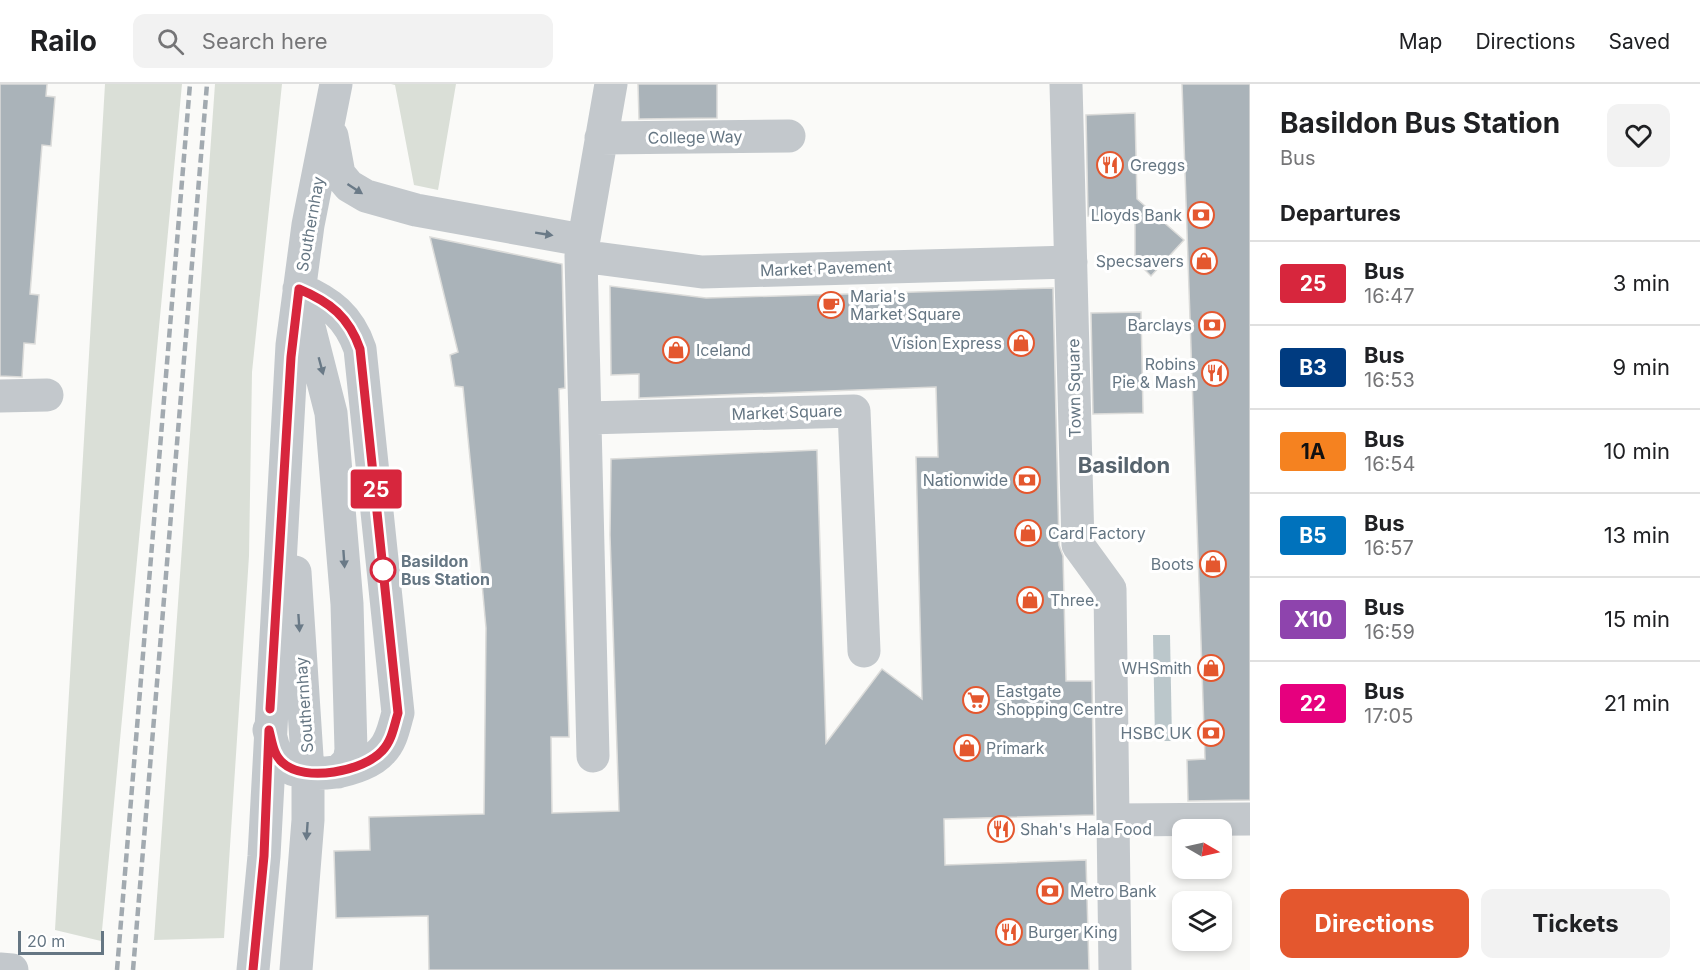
<!DOCTYPE html>
<style>
body{margin:0;font-family:Inter,sans-serif;background:#f2f2f2;color:#202124;height:100vh;display:flex;flex-direction:column;font-size:22px;white-space:nowrap}
*{box-sizing:border-box;margin:0}
p{font-size:20px;color:#757577}
.icon{flex:none;width:33px;height:33px;fill:none;stroke:currentColor;stroke-width:2;stroke-linecap:round;stroke-linejoin:round}
.map{position:relative;flex:1;overflow:hidden}
.drawer{display:flex;flex-direction:column;background:#fff;width:450px}
.drawer>*{flex:none}
.badge{padding:0 12px;border-radius:4px;font-size:21px;line-height:39px}
.needle{width:39px;rotate:99deg}
.fabs{position:absolute;left:1172px;top:735px;display:grid;gap:12px}
.fabs a{display:grid;place-items:center;width:60px;height:60px;border-radius:12px;background:#fff;box-shadow:0 3px 9px #0003;font-size:30px}
.scale{position:absolute;left:18px;bottom:15px;width:86px;box-sizing:border-box;padding-left:6px;border:3px solid #657683;border-top:0;font-size:16px;line-height:21px;white-space:nowrap;color:#657683;-webkit-text-stroke:4px #fff;paint-order:stroke}
.map>.badge{position:absolute;translate:-50% -50%;box-shadow:0 0 0 3px #fff}
h2{padding:0 30px;font-size:22px;line-height:54px}
.round{display:grid;place-items:center;flex:none;width:63px;height:63px;border-radius:12px;background:#f2f2f2}
.head{display:flex;align-items:center;justify-content:space-between;height:102px;padding:0 30px}
h1{font-size:28px;font-weight:700;line-height:45px}
.action{display:flex;gap:12px;margin-top:auto;padding:12px 30px}
.action a{flex:1;height:69px;border-radius:12px;background:#e4572e;color:#fff;font-size:24px;font-weight:700;line-height:69px;text-align:center}
.action a+a{background:#f2f2f2;color:#202124}
ul{padding:0;list-style:none}
li{display:flex;align-items:center;gap:18px;height:84px;padding:0 30px;border-top:2px solid #e0e0e0}
li div{flex:1}
li b{display:block;font-size:22px}
li em{font-style:normal}
li .badge{min-width:66px;font-weight:700;text-align:center}
header{display:flex;align-items:center;gap:36px;box-sizing:border-box;height:84px;padding:0 30px;background:#fff;border-bottom:2px solid #e0e0e0}
header strong{font-size:28px}
nav{display:flex;gap:33px;margin-inline-start:auto;font-size:21px}
.search{width:420px;height:54px;background:#f2f2f2;display:flex;align-items:center;gap:15px;box-sizing:border-box;padding:0 21px;border-radius:12px;color:#757577;font-size:22px}
main{display:flex;flex:1;min-height:0}
.map>svg:first-child{display:block}
.green{fill:#dadfd7}
.water{fill:#bbc7cb}
.building{fill:#aab3b9;stroke:#dcdcda;stroke-width:1.5}
.lines{fill:none;stroke-linecap:round;stroke-linejoin:round}
.minor{stroke:#c3c8cc;stroke-width:33}
.rail{stroke:#a2aab0;stroke-width:4.5;stroke-dasharray:9 4.5;stroke-linecap:butt}
.oneway{fill:#6a7a87}
.line-casing{stroke:#fff;stroke-width:14}
.line{stroke:#d7263d;stroke-width:9}
.stop-dot{fill:#fff;stroke:#d7263d;stroke-width:3}
.labels{text-anchor:middle;stroke-width:6;stroke-linejoin:round;paint-order:stroke}
.street-label{font-size:16px;fill:#657683;stroke:#fff}
.poi-label{font-size:16px;fill:#657683;stroke:#fff;text-anchor:start}
.stop-label{font-size:16px;font-weight:bold;fill:#657683;stroke:#fff;text-anchor:start}
.district-label{font-size:22px;font-weight:bold;fill:#57646e;stroke:#fff}
</style>
<header>
<strong>Railo</strong>
<div class="search"><svg class="icon" aria-label="search" viewBox="0 0 24 24"><circle cx="10" cy="10" r="6"/><path d="M15 15l6 6"/></svg>Search here</div>
<nav><a>Map</a><a>Directions</a><a>Saved</a></nav>
</header>
<main>
<div class="map">
<svg width="1250" height="886" viewBox="0 0 1250 886">
<rect width="100%" height="100%" fill="#fafaf8"/>
<path class="green" d="M105,0H182L101,857L55,846Z
M215,0H282L252,288L249,472L224,854L154,856Z
M391,0H456L438,106L414,101L395,1Z"/>
<path class="water" d="M1153,551H1170L1172,657H1155Z"/>
<path class="building" d="M0,0H47L46,12L55,13L51,62L42,61L30,210L39,211L35,260L24,259L22,293L0,292Z
M638,0H717V34L639,35Z
M1182,0H1250V716L1188,717L1187,676L1205,675Z
M1135,29L1137,115L1184,156L1151,192L1135,176V131L1088,132L1086,31Z
M430,153L562,180L565,304L559,305L569,653H551L552,729L619,727L610,451L611,375L817,366L826,659L882,585L922,615L916,373H938L936,303L639,314V290L611,291L610,202L706,214L1053,204L1059,461L1063,472L1066,597H1092L1094,731L944,735L945,781L1086,776L1089,886H429L428,832L336,834L334,767L370,766L369,733L484,730L486,544L479,466L463,303L455,302L450,271L458,268Z
M1141,228L1143,329L1093,330L1091,229Z"/>
<g class="lines">
<path class="minor" d="M1066,0L1078,461L1110,505L1115,886
M332,52L339,90L349,102L366,112L416,126L582,156
M601,54L789,52
M581,172L702,188L1071,178
M303,219L331,329L347,520L351,666L349,677L338,688
M0,312L47,311
M587,334L854,327L864,567
M295,488L308,688V736L296,886
M269,646C272,657 274,672 283,680C306,698 364,688 382,667C392,657 394,642 398,629L360,265C349,233 330,218 299,205
M593,672L581,172L611,0
M1115,736L1250,735
M0,885L12,886
M253,886L264,772L292,261L308,141L336,0"/>
<path class="rail" d="M117,886L190,0
M133,886L207,0"/>
</g>
<defs><path id="oneway-solid" d="M-6-.8H1V-3.2L6.5 0L1 3.2V.8H-6Z" transform="scale(1.5)"/></defs>
<g class="oneway">
<use href="#oneway-solid" transform="translate(355 105) rotate(33)"/>
<use href="#oneway-solid" transform="translate(544 150) rotate(9)"/>
<use href="#oneway-solid" transform="translate(321 282) rotate(75)"/>
<use href="#oneway-solid" transform="translate(344 475) rotate(86)"/>
<use href="#oneway-solid" transform="translate(299 539) rotate(86)"/>
<use href="#oneway-solid" transform="translate(307 747) rotate(94)"/>
</g>
<g class="lines">
<defs>
<path id="line" d="M253,886L264,772L269,646C272,657 273,671 283,679C305,699 364,687 382,667C392,657 394,642 398,629L360,265C349,233 330,218 299,205L291,273L270,625"/>
</defs>
<use href="#line" class="line-casing"/>
<use href="#line" class="line"/>
</g>
<defs>
<symbol id="restaurant-ring" viewBox="-11 -11 22 22"><circle r="9.5" fill="#fff" stroke="#e4572e" stroke-width="1.5"/><path d="M-5-6h1v4h1v-4h1v4h1v-4h1v5L-1.5 .5V6h-2V.5L-5-1ZM5-6V6H3V1.5H1.5Q1.5-4 5-6Z" fill="#e4572e"/></symbol>
<symbol id="bank-ring" viewBox="-11 -11 22 22"><circle r="9.5" fill="#fff" stroke="#e4572e" stroke-width="1.5"/><path d="M-6-4H6V4H-6ZM0-2.3a2.3 2.3 0 1 0 0 4.6a2.3 2.3 0 1 0 0-4.6Z" fill="#e4572e"/></symbol>
<symbol id="shop-ring" viewBox="-11 -11 22 22"><circle r="9.5" fill="#fff" stroke="#e4572e" stroke-width="1.5"/><path d="M-5-2.5h2.3a2.7 3.5 0 0 1 5.4 0H5L5.5 6h-11ZM-1.5-2.5h3a1.5 2.3 0 0 0-3 0Z" fill="#e4572e"/></symbol>
<symbol id="cafe-ring" viewBox="-11 -11 22 22"><circle r="9.5" fill="#fff" stroke="#e4572e" stroke-width="1.5"/><path d="M-5.5-4.5H6V0H3Q3 3.5 0 3.5H-2.5Q-5.5 3.5-5.5 0ZM3-3.2v2h1.7v-2ZM-6 4.5H4V6H-6Z" fill="#e4572e"/></symbol>
<symbol id="supermarket-ring" viewBox="-11 -11 22 22"><circle r="9.5" fill="#fff" stroke="#e4572e" stroke-width="1.5"/><path d="M-6-5.5h2.5l.6 2H6L4.5 2H-2.5L-4.4-4H-6ZM-1.5 3.2a1.3 1.3 0 1 0 .1 0ZM3 3.2a1.3 1.3 0 1 0 .1 0Z" fill="#e4572e"/></symbol>
</defs>
<g fill-rule="evenodd">
<use href="#restaurant-ring" x="1095" y="66" width="30" height="30"/>
<use href="#bank-ring" x="1186" y="116" width="30" height="30"/>
<use href="#shop-ring" x="1189" y="162" width="30" height="30"/>
<use href="#cafe-ring" x="816" y="206" width="30" height="30"/>
<use href="#bank-ring" x="1197" y="226" width="30" height="30"/>
<use href="#shop-ring" x="1006" y="244" width="30" height="30"/>
<use href="#shop-ring" x="661" y="251" width="30" height="30"/>
<use href="#restaurant-ring" x="1200" y="274" width="30" height="30"/>
<use href="#bank-ring" x="1012" y="381" width="30" height="30"/>
<use href="#shop-ring" x="1013" y="434" width="30" height="30"/>
<use href="#shop-ring" x="1198" y="465" width="30" height="30"/>
<use href="#shop-ring" x="1015" y="501" width="30" height="30"/>
<use href="#shop-ring" x="1196" y="569" width="30" height="30"/>
<use href="#supermarket-ring" x="961" y="601" width="30" height="30"/>
<use href="#bank-ring" x="1196" y="634" width="30" height="30"/>
<use href="#shop-ring" x="952" y="649" width="30" height="30"/>
<use href="#restaurant-ring" x="986" y="730" width="30" height="30"/>
<use href="#bank-ring" x="1035" y="792" width="30" height="30"/>
<use href="#restaurant-ring" x="994" y="833" width="30" height="30"/>
</g>
<circle class="stop-dot" cx="383" cy="486" r="12"/>
<g class="labels">
<g class="street-label">
<text transform="translate(695 53) rotate(-1)" y="6">College Way</text>
<text transform="translate(310 140) rotate(-80)" y="6">Southernhay</text>
<text transform="translate(826 184) rotate(-2)" y="6">Market Pavement</text>
<text transform="translate(1074 304) rotate(-91)" y="6">Town Square</text>
<text transform="translate(787 328) rotate(-2)" y="6">Market Square</text>
<text transform="translate(304 621) rotate(-94)" y="6">Southernhay</text>
</g>
<g class="poi-label">
<text x="1130" y="87">Greggs</text>
<text x="1182" y="137" text-anchor="end">Lloyds Bank</text>
<text x="1184" y="183" text-anchor="end">Specsavers</text>
<text x="850" y="218">Maria's<tspan x="850" dy="18">Market Square</tspan></text>
<text x="1192" y="247" text-anchor="end">Barclays</text>
<text x="1002" y="265" text-anchor="end">Vision Express</text>
<text x="696" y="272">Iceland</text>
<text x="1196" y="286" text-anchor="end">Robins<tspan x="1196" dy="18">Pie &amp; Mash</tspan></text>
<text x="1008" y="402" text-anchor="end">Nationwide</text>
<text x="1048" y="455">Card Factory</text>
<text x="1194" y="486" text-anchor="end">Boots</text>
<text x="1050" y="522">Three.</text>
<text x="1192" y="590" text-anchor="end">WHSmith</text>
<text x="996" y="613">Eastgate<tspan x="996" dy="18">Shopping Centre</tspan></text>
<text x="1192" y="655" text-anchor="end">HSBC UK</text>
<text x="986" y="670">Primark</text>
<text x="1020" y="751">Shah's Hala Food</text>
<text x="1070" y="813">Metro Bank</text>
<text x="1028" y="854">Burger King</text>
</g>
<g class="stop-label">
<text x="401" y="483">Basildon<tspan x="401" dy="18">Bus Station</tspan></text>
</g>
<g class="district-label">
<text x="1124" y="389">Basildon</text>
</g>
</g>
</svg>
<div class="fabs">
<a><svg class="needle" viewBox="-14 -14 28 28"><path d="M0-13l5 13h-10z" fill="#e53935"/><path d="M0 13l5-13h-10z" fill="#757577"/></svg></a>
<a><svg class="icon" aria-label="layers" viewBox="0 0 24 24"><path d="M12 4l9 5-9 5-9-5zM3 14l9 5 9-5"/></svg></a>
</div>
<div class="scale">20 m</div>
<b class="badge" style="left:376px;top:405px;background:#d7263d;color:#fff">25</b>
</div>
<section class="drawer">
<div class="head"><div><h1>Basildon Bus Station</h1><p>Bus</p></div><a class="round"><svg class="icon" aria-label="heart" viewBox="0 0 24 24"><path d="M12 20l-8-8c-3-5 5-10 8-4 3-6 11-1 8 4z"/></svg></a></div>
<h2>Departures</h2>
<ul>
<li><span class="badge" style="background:#d7263d;color:#fff">25</span><div><b>Bus</b><p>16:47</p></div><em>3 min</em></li>
<li><span class="badge" style="background:#003b80;color:#fff">B3</span><div><b>Bus</b><p>16:53</p></div><em>9 min</em></li>
<li><span class="badge" style="background:#f58220;color:#111">1A</span><div><b>Bus</b><p>16:54</p></div><em>10 min</em></li>
<li><span class="badge" style="background:#0072bc;color:#fff">B5</span><div><b>Bus</b><p>16:57</p></div><em>13 min</em></li>
<li><span class="badge" style="background:#8e44ad;color:#fff">X10</span><div><b>Bus</b><p>16:59</p></div><em>15 min</em></li>
<li><span class="badge" style="background:#e6007e;color:#fff">22</span><div><b>Bus</b><p>17:05</p></div><em>21 min</em></li>
</ul>
<div class="action"><a>Directions</a><a>Tickets</a></div>
</section>
</main>
